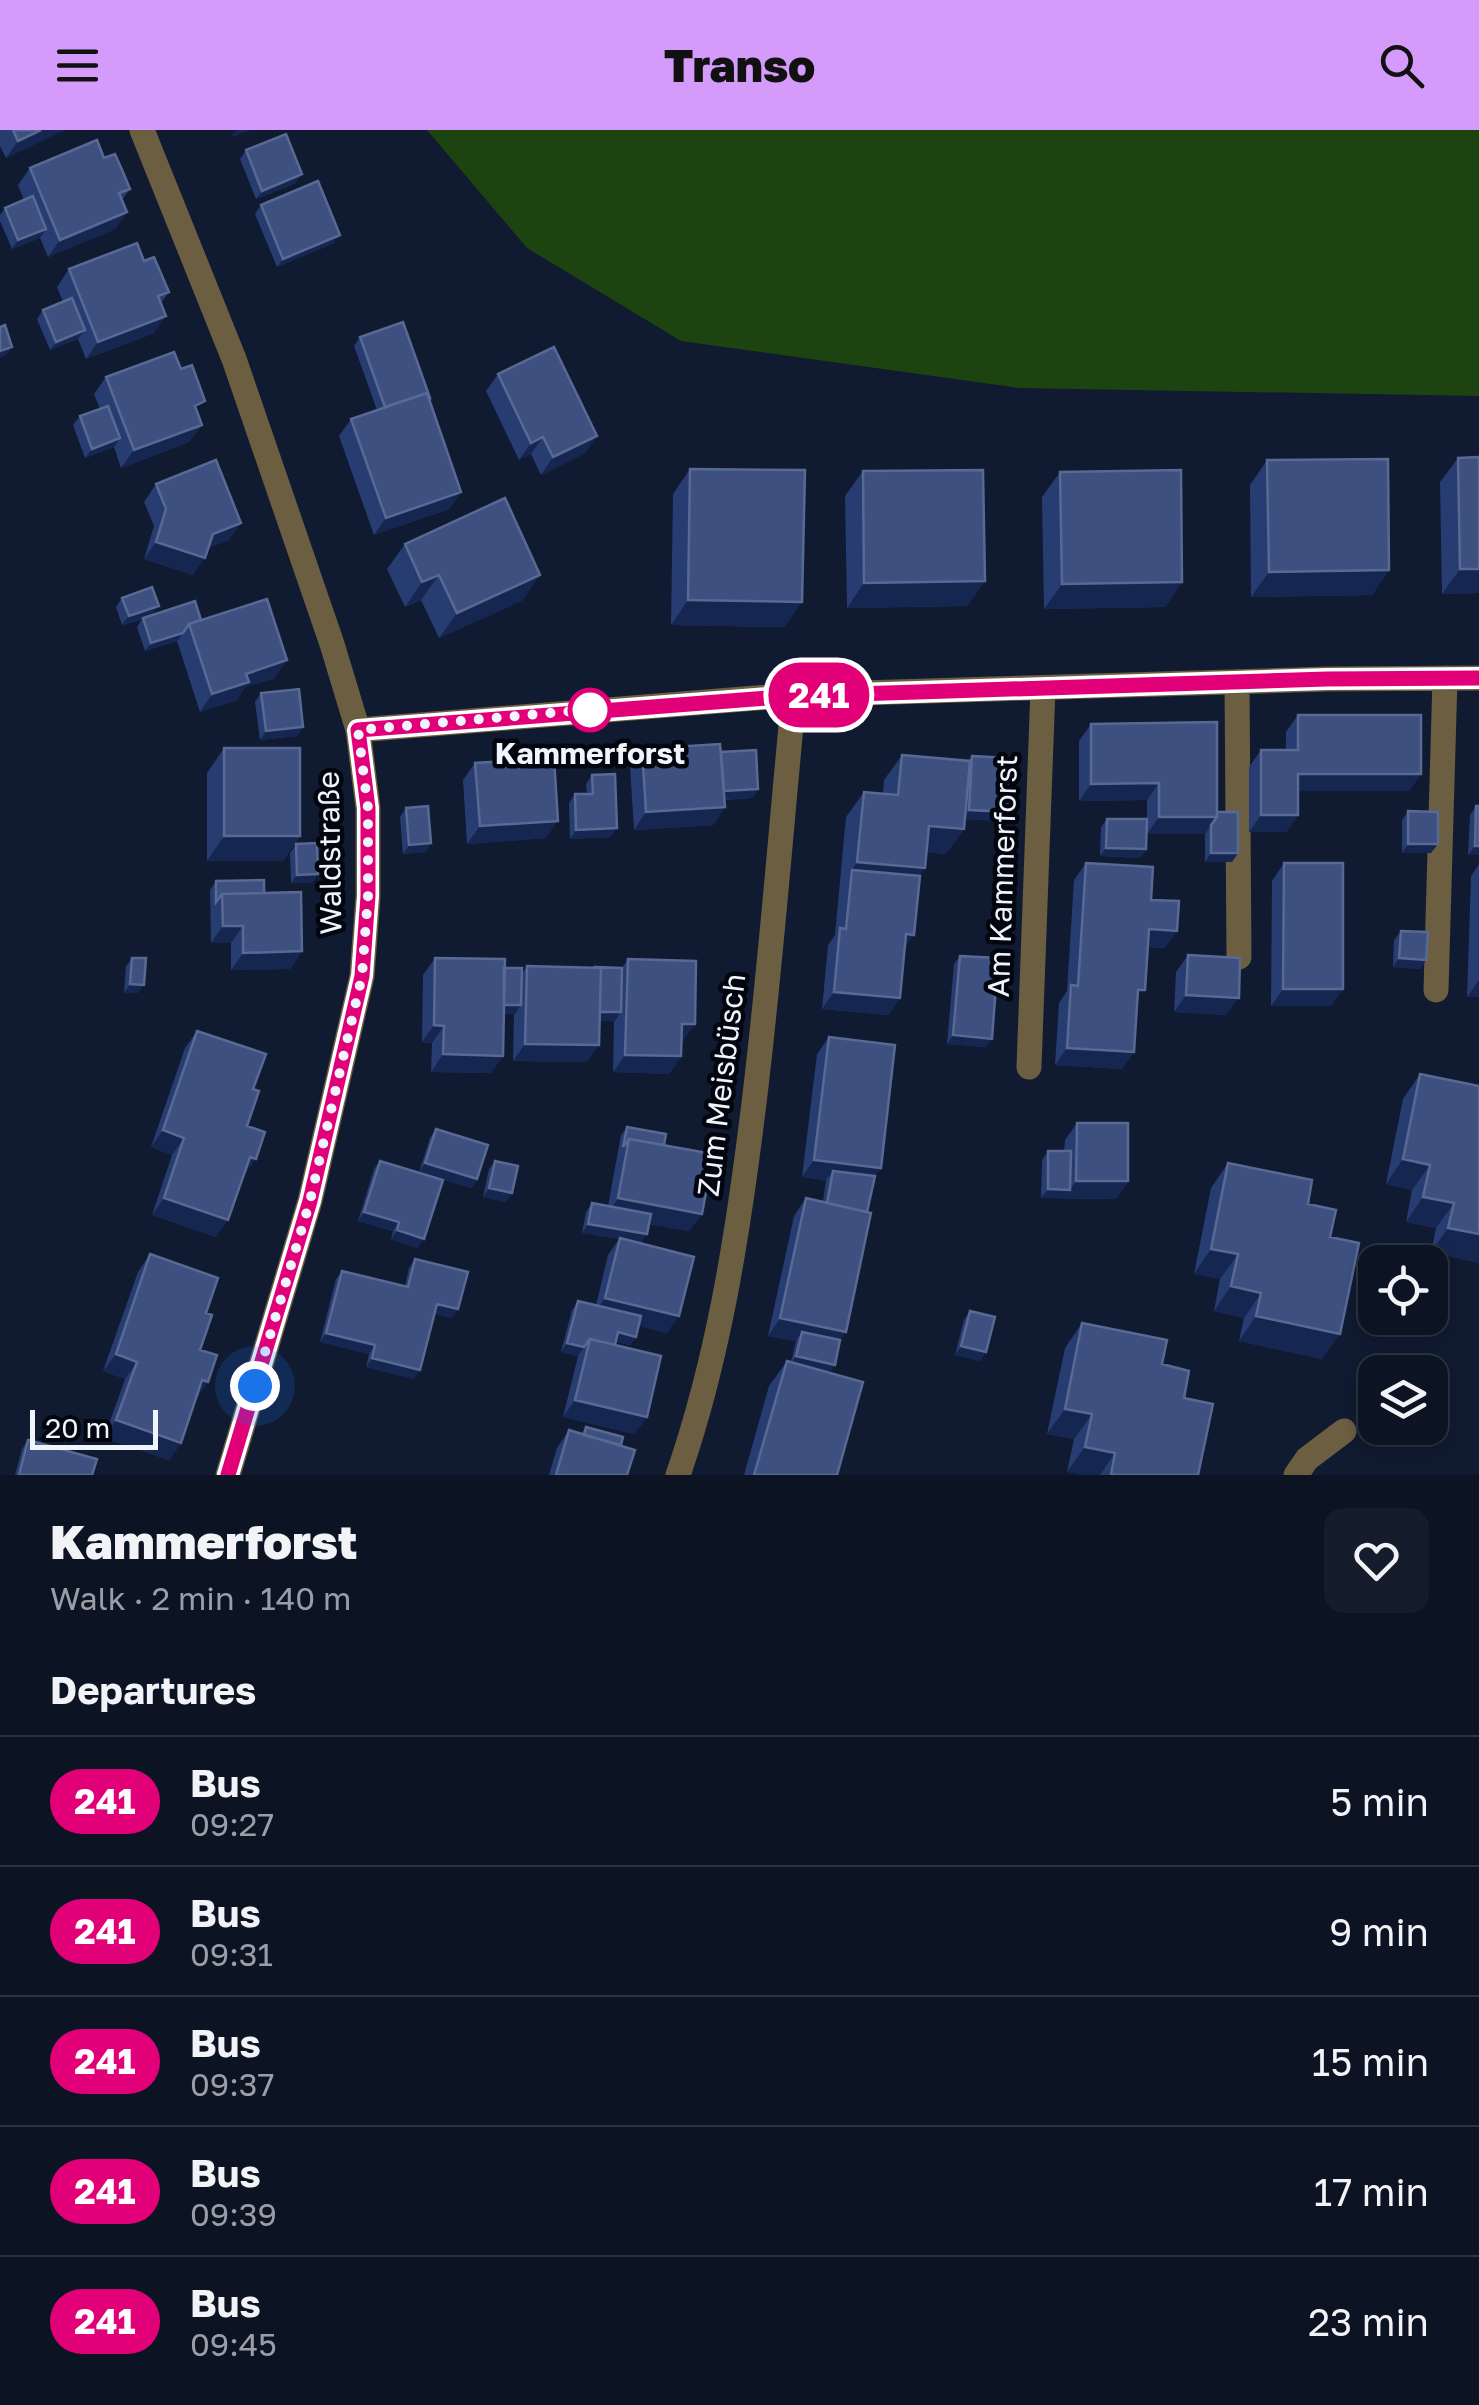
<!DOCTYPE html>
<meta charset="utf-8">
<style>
body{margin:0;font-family:"Golos Text",sans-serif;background:#151d2c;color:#f1f3f6;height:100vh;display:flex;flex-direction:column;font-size:38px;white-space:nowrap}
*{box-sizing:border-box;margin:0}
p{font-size:32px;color:#9a9ea6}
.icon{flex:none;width:55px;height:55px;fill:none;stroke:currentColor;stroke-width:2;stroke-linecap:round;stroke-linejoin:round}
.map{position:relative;height:1345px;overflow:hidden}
.sheet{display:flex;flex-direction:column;background:#0c1424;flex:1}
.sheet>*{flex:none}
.badge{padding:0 20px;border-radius:32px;font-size:35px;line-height:65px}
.tools{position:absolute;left:1358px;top:1115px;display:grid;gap:20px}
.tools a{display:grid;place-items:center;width:90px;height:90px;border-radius:20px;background:#0c1424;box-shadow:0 5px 15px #0003,0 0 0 2px #2c3341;font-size:50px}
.scale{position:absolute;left:30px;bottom:25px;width:128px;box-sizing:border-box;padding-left:10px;border:5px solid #eff4fd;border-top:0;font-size:28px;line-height:35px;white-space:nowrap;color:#eff4fd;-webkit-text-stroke:8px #03060f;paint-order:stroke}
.you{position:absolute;width:50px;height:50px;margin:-25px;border:8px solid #fff;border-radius:50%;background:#1a73e8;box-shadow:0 0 0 15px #1a73e833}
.map>.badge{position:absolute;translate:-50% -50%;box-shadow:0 0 0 5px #fff}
h2{padding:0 50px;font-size:38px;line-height:90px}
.round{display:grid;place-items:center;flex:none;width:105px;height:105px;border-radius:20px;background:#151d2c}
.head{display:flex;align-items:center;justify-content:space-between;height:170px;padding:0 50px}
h1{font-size:48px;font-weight:800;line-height:75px}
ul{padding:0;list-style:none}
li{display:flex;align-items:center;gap:30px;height:130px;padding:0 50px;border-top:2px solid #2c3341}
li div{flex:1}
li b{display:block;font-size:38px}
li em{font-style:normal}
li .badge{min-width:110px;font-weight:700;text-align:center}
header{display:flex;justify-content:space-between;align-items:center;height:130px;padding:0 50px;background:#d59bfb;color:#111;font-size:45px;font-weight:800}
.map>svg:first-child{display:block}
.green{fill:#1d4310}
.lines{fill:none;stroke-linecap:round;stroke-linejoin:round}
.minor{stroke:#6b5e41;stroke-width:25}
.wall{fill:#273c71}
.shaded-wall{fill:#152650}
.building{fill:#3d5080;stroke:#586993;stroke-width:2.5}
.line-casing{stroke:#fff;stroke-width:22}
.line{stroke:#e20078;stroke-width:15}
.walk{stroke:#eff4fd;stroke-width:10;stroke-dasharray:0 18}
.stop-dot{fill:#fff;stroke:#e20078;stroke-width:5}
.labels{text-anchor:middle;stroke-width:9;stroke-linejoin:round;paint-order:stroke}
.stop-label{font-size:30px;font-weight:bold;fill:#eff4fd;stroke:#03060f}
.street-label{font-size:30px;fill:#eff4fd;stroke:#03060f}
</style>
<header><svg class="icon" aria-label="menu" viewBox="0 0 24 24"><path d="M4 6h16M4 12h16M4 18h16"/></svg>Transo<svg class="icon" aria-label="search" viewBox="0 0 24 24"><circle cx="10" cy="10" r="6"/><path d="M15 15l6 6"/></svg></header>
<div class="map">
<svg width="1479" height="1345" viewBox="0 0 1479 1345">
<rect width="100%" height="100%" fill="#101a30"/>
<path class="green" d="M427,0H1479V266L1019,258L681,211L527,118Z"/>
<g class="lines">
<path class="minor" d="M142,0L234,229L332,514L358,600L368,678V766L362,846L310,1071L228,1345
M1237,552L1239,827
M358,600L794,565L1327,549L1479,548
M1436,860L1445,548
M1029,937L1043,558
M678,1345C718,1230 737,1109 752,989C770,848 780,707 794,565
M1296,1345L1307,1329L1344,1301"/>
</g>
<path class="wall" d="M0,0H64L6,28L0,16Z
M246,20L296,53L256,69L240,29Z
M104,28L130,59L122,70L127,82L115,99L48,127L40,108L12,119L0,91V85L5,78L24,70L18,55L30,38Z
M261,75L334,113L277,137L255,84Z
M144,131L169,162L161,173L154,203L86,229L78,209L50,220L37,189L43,180L63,172L57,157L69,139Z
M360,207L429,269L461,362L449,379L374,405L339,306L351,289L377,280L354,216Z
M498,244L585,323L541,345L531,324L519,330L486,261Z
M106,247L197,283L202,295L189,312L121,338L114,317L85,328L73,295L80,286L100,279L94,264Z
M1458,328L1479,463L1442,464L1440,352Z
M1267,330L1389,440L1372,465L1251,467L1250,355Z
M690,339L785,497L671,495L673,364Z
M863,341L985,451L967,476L847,478L845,366Z
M1060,342L1182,452L1165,477L1044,479L1042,367Z
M156,354L229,410L208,418L193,445L144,429L154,396L144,372Z
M405,414L523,470L439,508L421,470L405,477L387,439Z
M122,468L153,485L201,490L275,548L245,557L237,570L200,582L177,511L145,521L137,497L142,489L122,495L116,477Z
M261,563L303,597L297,606L260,610L255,572Z
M1298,585L1421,644L1409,661H1298V685L1286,702H1249V637L1261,620H1286V602Z
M1091,594L1217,682L1238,723L1232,732H1205V704H1147V670L1079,671V611Z
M224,618L300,706L283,731H207V643Z
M642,619L721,622L758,659L752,668L724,670L725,677L713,695L634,700L630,636Z
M902,625L968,631L972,626L1001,691L965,689L964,699L946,724L927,722L920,746L905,819L900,868L888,885L822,879L828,815L835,805L846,687L864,662L883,664L884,650Z
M475,633L546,708L467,714L463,650Z
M592,645L611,707L570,709L569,673L575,664H587L586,654Z
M1476,676H1479V725H1468L1470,685Z
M406,678L431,713L425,722L403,724L400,687Z
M1408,681L1431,723H1402V690Z
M1107,689L1146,719L1140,728L1100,726L1101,697Z
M296,714L318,744L312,753H291L290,723Z
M1086,733L1151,770L1165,818L1148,817L1137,871L1134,922L1122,939L1055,935L1059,873L1067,861L1074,750Z
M1284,733L1343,859L1331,876H1271L1272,751Z
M1479,734V867H1467L1471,746Z
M216,751L302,821L290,839L231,840V813H211L210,760Z
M1401,801L1426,830L1420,839L1393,837L1394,810Z
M1188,825L1226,885L1174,882L1176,842Z
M960,826L986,917L947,914L954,834Z
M132,828L138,863H124L126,836Z
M435,828L504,838L522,844L527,836L622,838L628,829L695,894L681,911V926L669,944L613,942L614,891H599L587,932L513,931L514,884H503V926L491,943L431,942L432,913L422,912L423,845Z
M197,901L247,996L243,1046L216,1107L152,1085L172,1025L151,1017L185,918Z
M829,907L881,1038L875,1046L835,1235L829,1243L837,1345H744L769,1256L787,1231L791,1232L796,1211L768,1206L794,1086L806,1068L823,1072L826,1050L802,1047L817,924Z
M1420,944L1479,1133L1431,1122L1436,1098L1406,1092L1412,1060L1386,1054L1403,969Z
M1077,993L1128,1051L1116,1069L1041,1068L1042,1030L1048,1021H1064L1065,1010Z
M627,997L664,1015L702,1084L689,1101L649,1094L647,1104L641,1113L631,1111L667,1203L639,1196L636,1207L630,1215L616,1212L615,1215L647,1287L634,1304L563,1287L578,1226L561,1222L572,1180L578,1171L596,1175L608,1125L619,1109L582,1103L586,1082L592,1073L608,1076L621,1005Z
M436,999L477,1049L471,1058L419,1042L430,1008Z
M380,1031L418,1118L391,1109L393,1101L358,1091L374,1039Z
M495,1031L506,1072L483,1067L489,1039Z
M1228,1033L1308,1074L1330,1107L1322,1229L1239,1211L1244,1188L1214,1181L1220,1149L1194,1144L1211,1058Z
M150,1124L206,1183L200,1220L208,1252L196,1269L181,1313L169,1330L104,1308L125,1249L103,1241L138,1142Z
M415,1129L452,1188L435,1184L414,1249L366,1237L369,1224L320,1212L336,1149L342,1141L405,1156L409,1138Z
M970,1181L986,1222L980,1231L955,1225L964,1190Z
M1082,1193L1162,1234L1184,1268L1198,1345H1083L1067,1342L1074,1309L1047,1304L1065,1218Z
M586,1297L621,1315L627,1345H549L557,1318L569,1300L581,1304Z
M28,1310L92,1345H15L22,1319Z"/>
<path class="shaded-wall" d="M41,0H64L6,28L18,11Z
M236,0H251L230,8Z
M302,44L296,53L256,69L262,61Z
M127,82L115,99L48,127L60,110Z
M46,99L40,108L12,119L18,110Z
M340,105L334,113L277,137L283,129Z
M166,186L154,203L86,229L98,212Z
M85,200L78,209L50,220L56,212Z
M12,217L6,225L0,228V221Z
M202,295L189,312L121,338L134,320Z
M597,306L585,323L541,345L553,327Z
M543,307L531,324L519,330L531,313Z
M120,308L114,317L85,328L92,319Z
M461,362L449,379L374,405L386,388Z
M241,393L229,410L201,421L213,404Z
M156,412L205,428L193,445L144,429Z
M1460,439H1479V463L1442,464Z
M1389,440L1372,465L1251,467L1269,442Z
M439,445L421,470L405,477L422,452Z
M540,445L523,470L439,508L457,483Z
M985,451L967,476L847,478L864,453Z
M1182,452L1165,477L1044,479L1062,454Z
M688,470L802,472L785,497L671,495Z
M159,476L152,485L122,495L129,486Z
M183,503L177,511L145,521L151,513Z
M287,530L275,548L245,557L237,570L200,582L212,564L246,544Z
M303,597L297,606L260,610L266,601Z
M1298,644H1421L1409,661H1286Z
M1159,653L1147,670L1079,671L1091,654Z
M758,659L752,668L711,670L717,662Z
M725,677L713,695L634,700L646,682Z
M969,680L1007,682L1001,691L963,689Z
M1261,685H1298L1286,702H1249Z
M1159,687H1217L1205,704H1147Z
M558,691L546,708L467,714L480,696Z
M929,696L964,699L946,724L912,721Z
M617,698L611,707L570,709L576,700Z
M224,706H300L283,731H207Z
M431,713L425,722L403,724L409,715Z
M1408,714H1438L1431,723H1402Z
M1475,716H1479V725H1468Z
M1106,718L1146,719L1140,728L1100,726Z
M1211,723H1238L1232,732H1205Z
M857,732L925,738L908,763L852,740Z
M318,744L312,753H291L297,745Z
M223,796H243L231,813H211Z
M1149,799L1177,801L1165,818L1137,816Z
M906,804L914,805L902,822Z
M302,821L290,839L231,840L243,823Z
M1399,828L1426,830L1420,839L1393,837Z
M1479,850V867H1467Z
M130,854L144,855L138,863H124Z
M1283,859H1343L1331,876H1271Z
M834,862L900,868L888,885L822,879Z
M1186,865L1239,868L1226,885L1174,882Z
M498,875H521L515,884H492Z
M594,882H621L615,891H588Z
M682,894H695L683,911H670Z
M434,895L444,896L432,913L422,912Z
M953,905L992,909L986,917L947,914Z
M525,914L599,915L587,932L513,931Z
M1067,918L1134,922L1122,939L1055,935Z
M443,924L503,926L491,943L431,942Z
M625,925L681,926L669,944L613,942Z
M163,1000L184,1008L172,1025L151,1017Z
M250,1027L256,1029L244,1046Z
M1403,1029L1430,1035L1412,1060L1386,1054Z
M814,1030L881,1038L868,1055L833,1041L826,1050L802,1047Z
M425,1033L477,1049L471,1058L419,1042Z
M1076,1051H1128L1116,1069L1041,1068L1048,1059L1070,1060Z
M489,1058L512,1063L506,1072L483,1067Z
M1423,1067L1454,1073L1436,1098L1406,1092Z
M164,1068L228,1090L216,1107L152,1085Z
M618,1068L702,1084L689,1101L606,1086Z
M364,1082L399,1092L393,1101L358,1091Z
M588,1094L647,1104L641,1113L582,1103Z
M1448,1098L1479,1104V1133L1431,1122Z
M397,1100L424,1109L418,1118L391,1109Z
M1211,1119L1238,1124L1220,1149L1194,1144Z
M1231,1156L1261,1163L1244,1188L1214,1181Z
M605,1168L679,1186L667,1203L593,1185Z
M437,1174L458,1179L452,1188L431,1183Z
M1256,1186L1340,1204L1322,1229L1239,1211Z
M780,1188L846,1202L834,1219L802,1202L796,1211L768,1206Z
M618,1202L636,1207L630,1215L612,1211Z
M326,1203L375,1215L369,1224L320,1212Z
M567,1213L584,1217L578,1226L561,1222Z
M961,1216L986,1222L980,1231L955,1225Z
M116,1224L137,1232L125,1249L103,1241Z
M796,1226L835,1235L829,1244L790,1235Z
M372,1228L420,1240L414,1249L366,1237Z
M202,1250L208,1252L196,1269Z
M575,1270L647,1287L634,1304L563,1287Z
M1065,1279L1092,1284L1074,1309L1047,1304Z
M116,1290L181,1313L169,1330L104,1308Z
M1085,1317L1115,1323L1100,1345H1083L1067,1342Z"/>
<path class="building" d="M13,0H41L18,11Z
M286,4L302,44L262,61L246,20Z
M97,10L104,28L115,24L123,42L130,59L119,63L127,82L60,110L30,38Z
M318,51L340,105L283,129L261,75Z
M33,66L46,99L18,110L5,78Z
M137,113L144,131L154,127L169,162L158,166L166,186L98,212L69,139Z
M72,168L85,200L56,212L43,180Z
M403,192L430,268H429L427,263L385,277L360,207Z
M5,195L12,217L0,221V197Z
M554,217L597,306L553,327L543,307L531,313L498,244Z
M174,222L181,239L192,235L205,271L195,276L202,295L134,320L106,247Z
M427,263L461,362L386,388L351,289Z
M108,276L120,308L92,319L80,286Z
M1479,327V439H1460L1458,328Z
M1388,329L1389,440L1269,442L1267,330Z
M216,330L241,393L213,404L205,428L156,412L166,379L156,354Z
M690,339L805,340L802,472L688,470Z
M983,340L985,451L864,453L863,341Z
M1181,340L1182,452L1062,454L1060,342Z
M505,368L540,445L457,483L439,445L422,452L405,414Z
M152,457L159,476L129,486L122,468Z
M267,469L287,530L246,544L249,552L212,564L189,494Z
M195,471L201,490L189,494L183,503L151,513L143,488Z
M299,559L303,597L266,601L261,563Z
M1298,585H1421V644H1298V685H1261V620H1298Z
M1217,592V687H1159V653L1091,654V594Z
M720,614L725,677L646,682L642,619Z
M224,618H300V706H224Z
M756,620L758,659L724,661L721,622Z
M902,625L970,631L964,699L929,696L925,738L857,732L864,662L898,665Z
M972,626L1010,628L1007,682L969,680Z
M554,628L558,691L480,696L475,633Z
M615,644L617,698L576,700L575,664H593L592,645Z
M428,676L431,713L409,715L406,678Z
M1476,676H1479V716H1475Z
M1408,681L1438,682V714H1408Z
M1217,682H1238V723H1211V695L1217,687Z
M1107,689H1147L1146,719L1106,718Z
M317,713L318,744L297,745L296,714Z
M1086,733L1153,737L1151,770L1179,771L1177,801L1149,799L1145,860H1138L1134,922L1067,918L1071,855L1078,856Z
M1284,733H1343V859H1283Z
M852,740L920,746L914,805L906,804L900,868L834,862L840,798L846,799Z
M264,750V763L222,764L216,772V751Z
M301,762L302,821L243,823V796H223L222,764Z
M1401,801L1428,802L1426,830L1399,828Z
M1188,825L1240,828L1239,868L1186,865Z
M960,826L998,828L992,909L953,905Z
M132,828H146L144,855L130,854Z
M435,828L505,829L503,926L443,924L444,896L434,895Z
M628,829L696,831L695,894H682L681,926L625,925Z
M527,836L601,838L599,915L525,914Z
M595,837L622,838L621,882H600L601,838H595Z
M504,838H522L521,875H504Z
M197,901L266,924L253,959L259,961L247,996L265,1002L256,1029L250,1027L228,1090L164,1068L184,1008L163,1000Z
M829,907L895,915L881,1038L814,1030Z
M1420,944L1479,956V1104L1448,1098L1454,1073L1423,1067L1430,1035L1403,1029Z
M1077,993H1128V1051H1076Z
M627,997L666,1004L664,1015L629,1009L623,1017Z
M436,999L488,1015L477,1049L425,1033Z
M629,1009L713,1024L702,1084L618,1068Z
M1048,1021H1071L1070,1060L1048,1059Z
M380,1031L443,1050L424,1109L397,1100L399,1092L364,1082Z
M495,1031L518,1036L512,1063L489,1058Z
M1228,1033L1312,1050L1308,1074L1336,1080L1330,1107L1359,1113L1340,1204L1256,1186L1261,1163L1231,1156L1238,1124L1211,1119Z
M833,1041L875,1046L867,1082L827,1073Z
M806,1068L871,1083L846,1202L780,1188Z
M592,1073L651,1084L647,1104L588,1094Z
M620,1108L694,1127L679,1186L605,1168Z
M150,1124L218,1148L206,1183L212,1185L200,1220L217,1225L208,1252L202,1250L181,1313L116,1290L137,1232L116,1224Z
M415,1129L468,1142L458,1179L437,1174L420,1240L372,1228L375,1215L326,1203L342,1141L408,1157Z
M578,1171L641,1186L636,1207L618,1202L615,1215L590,1209L584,1217L567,1213Z
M970,1181L995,1187L986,1222L961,1216Z
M1082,1193L1167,1210L1162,1234L1189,1241L1184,1268L1213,1274L1198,1345H1111L1115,1323L1085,1317L1092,1284L1065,1279Z
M802,1202L840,1210L835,1235L796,1226Z
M590,1209L661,1226L647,1287L575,1270Z
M787,1231L863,1252L837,1345H754Z
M586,1297L623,1307L621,1315L584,1305Z
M569,1300L635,1320L627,1345H556Z
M28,1310L97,1329L92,1345H19Z"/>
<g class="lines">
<defs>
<path id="line" d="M228,1345L310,1071L362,846L368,766V678L358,600L794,566L1327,549L1479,548"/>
</defs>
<use href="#line" class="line-casing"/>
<use href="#line" class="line"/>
<path class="walk" d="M255,1256L310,1071L362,846L368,766V678L358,600L596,579L590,580"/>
</g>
<circle class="stop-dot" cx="590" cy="580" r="20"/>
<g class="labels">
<g class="stop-label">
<text x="590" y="634">Kammerforst</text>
</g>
<g class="street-label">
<text transform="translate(330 723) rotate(-91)" y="10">Waldstraße</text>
<text transform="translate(1003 746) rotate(-88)" y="10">Am Kammerforst</text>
<text transform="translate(722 955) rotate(-83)" y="10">Zum Meisbüsch</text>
</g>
</g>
</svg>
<div class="tools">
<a><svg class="icon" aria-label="locate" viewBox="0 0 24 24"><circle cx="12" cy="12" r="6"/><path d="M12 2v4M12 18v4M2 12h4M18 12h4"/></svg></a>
<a><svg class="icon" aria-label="layers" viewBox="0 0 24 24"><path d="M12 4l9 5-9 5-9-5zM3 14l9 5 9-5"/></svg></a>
</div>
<div class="scale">20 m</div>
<div class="you" style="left:255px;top:1256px"></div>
<b class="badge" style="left:819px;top:565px;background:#e20078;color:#fff">241</b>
</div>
<section class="sheet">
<div class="head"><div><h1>Kammerforst</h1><p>Walk · 2 min · 140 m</p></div><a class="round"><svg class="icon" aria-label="heart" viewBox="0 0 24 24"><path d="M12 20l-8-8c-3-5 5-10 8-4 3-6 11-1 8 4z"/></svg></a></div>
<h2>Departures</h2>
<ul>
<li><span class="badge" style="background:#e20078;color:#fff">241</span><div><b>Bus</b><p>09:27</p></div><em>5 min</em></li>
<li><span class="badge" style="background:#e20078;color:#fff">241</span><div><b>Bus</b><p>09:31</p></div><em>9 min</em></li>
<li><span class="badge" style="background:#e20078;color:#fff">241</span><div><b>Bus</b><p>09:37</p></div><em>15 min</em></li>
<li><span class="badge" style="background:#e20078;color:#fff">241</span><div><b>Bus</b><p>09:39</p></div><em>17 min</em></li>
<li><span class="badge" style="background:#e20078;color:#fff">241</span><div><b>Bus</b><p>09:45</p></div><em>23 min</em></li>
</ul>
</section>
